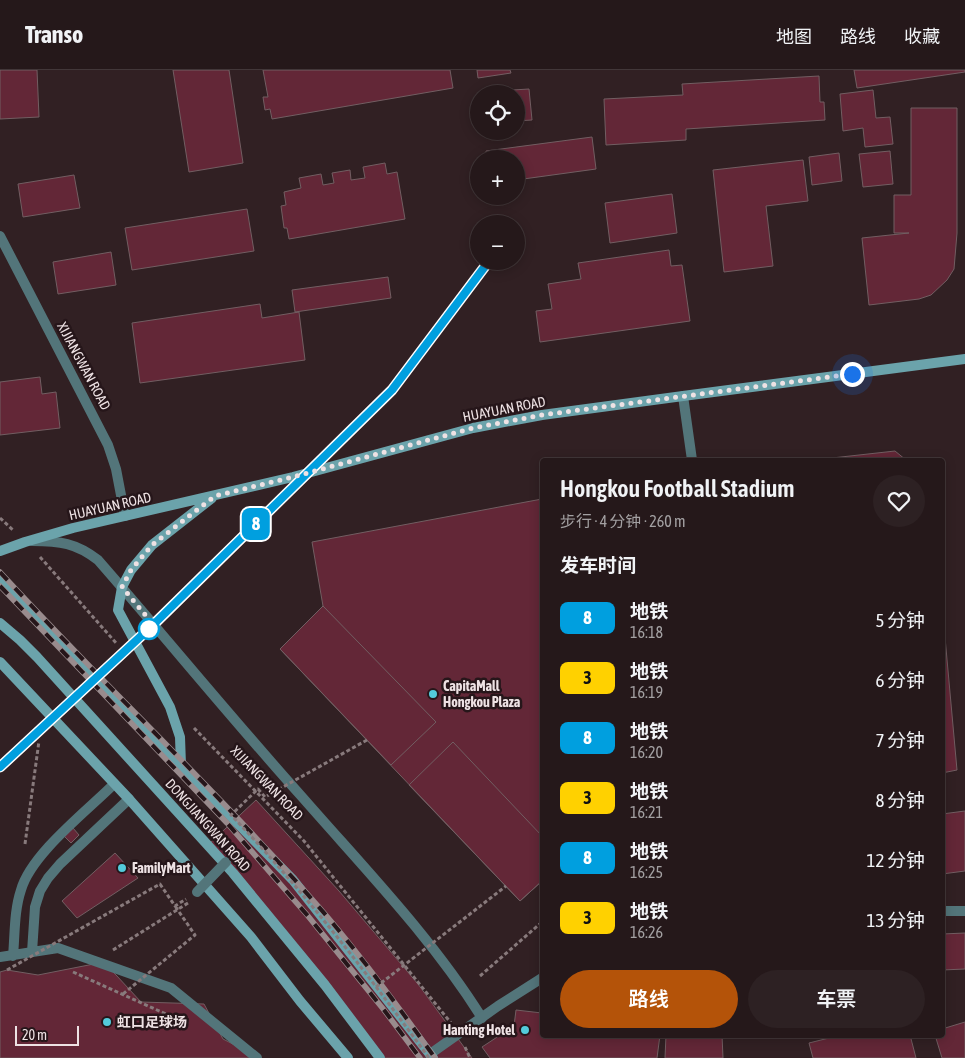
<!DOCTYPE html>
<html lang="zh">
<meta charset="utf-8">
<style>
body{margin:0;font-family:"Asap Condensed","Noto Sans SC",sans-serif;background:#2d2123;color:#f1f3f6;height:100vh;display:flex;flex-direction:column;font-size:19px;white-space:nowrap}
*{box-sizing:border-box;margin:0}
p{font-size:16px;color:#a3a0a2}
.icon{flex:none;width:28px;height:28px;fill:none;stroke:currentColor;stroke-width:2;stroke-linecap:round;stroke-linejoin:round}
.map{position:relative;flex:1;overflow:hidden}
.sheet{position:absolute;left:540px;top:388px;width:405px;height:580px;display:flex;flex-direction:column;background:#25181a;border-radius:5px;box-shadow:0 2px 12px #0003,0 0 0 1px #423739}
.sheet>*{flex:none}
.badge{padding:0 10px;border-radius:8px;font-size:18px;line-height:32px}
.fabs{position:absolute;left:470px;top:15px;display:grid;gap:10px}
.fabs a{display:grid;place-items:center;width:55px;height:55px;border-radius:50%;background:#25181a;box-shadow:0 2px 12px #0003,0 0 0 1px #423739;font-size:25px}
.scale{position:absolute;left:15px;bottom:12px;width:64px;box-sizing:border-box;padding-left:5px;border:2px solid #eee2e4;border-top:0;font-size:14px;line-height:18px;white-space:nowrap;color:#eee2e4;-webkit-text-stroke:4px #26161a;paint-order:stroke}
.you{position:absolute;width:25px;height:25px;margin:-12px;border:4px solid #fff;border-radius:50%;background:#1a73e8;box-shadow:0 0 0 8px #1a73e833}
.map>.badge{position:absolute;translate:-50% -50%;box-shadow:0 0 0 2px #fff}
h2{padding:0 20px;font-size:19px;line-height:45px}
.round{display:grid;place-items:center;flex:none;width:52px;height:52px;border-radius:26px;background:#2d2123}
.head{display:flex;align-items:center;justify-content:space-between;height:85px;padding:0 20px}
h1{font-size:24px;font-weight:600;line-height:38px}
.button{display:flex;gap:10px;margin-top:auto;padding:10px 20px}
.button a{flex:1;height:58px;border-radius:30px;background:#b45309;color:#fff;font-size:20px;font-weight:600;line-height:58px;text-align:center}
.button a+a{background:#2d2123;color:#f1f3f6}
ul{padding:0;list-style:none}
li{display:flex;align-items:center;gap:15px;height:60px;padding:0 20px}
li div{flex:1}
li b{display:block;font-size:19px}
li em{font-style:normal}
li .badge{min-width:55px;font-weight:700;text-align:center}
header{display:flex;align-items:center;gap:30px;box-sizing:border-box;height:70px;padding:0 25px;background:#25181a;border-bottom:1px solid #423739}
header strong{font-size:24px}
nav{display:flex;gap:28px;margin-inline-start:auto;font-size:18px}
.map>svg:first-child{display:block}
.building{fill:#632737;stroke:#725e62}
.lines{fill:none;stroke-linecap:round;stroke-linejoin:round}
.path{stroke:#887a7c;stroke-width:3;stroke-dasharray:4 2.5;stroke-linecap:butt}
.service{stroke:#53757a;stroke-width:10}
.minor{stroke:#53757a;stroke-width:10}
.secondary{stroke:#6ba3ab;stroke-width:10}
.rail-casing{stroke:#998b8d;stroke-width:5.5}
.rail{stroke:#26161a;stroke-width:4;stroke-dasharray:11;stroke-linecap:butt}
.path-bridge{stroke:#887a7c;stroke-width:3;stroke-dasharray:4 2.5;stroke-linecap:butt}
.pedestrian-bridge{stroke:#53757a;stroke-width:10}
.line-casing{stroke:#fff;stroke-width:11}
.line{stroke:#009fdf;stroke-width:8}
.walk{stroke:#eee2e4;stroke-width:5;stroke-dasharray:0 9}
.stop-dot{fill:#fff;stroke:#009fdf;stroke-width:2.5}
.poi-dot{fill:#53cbdb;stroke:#26161a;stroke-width:2}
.labels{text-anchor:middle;stroke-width:5;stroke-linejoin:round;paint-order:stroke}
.street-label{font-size:14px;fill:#eee2e4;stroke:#26161a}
.poi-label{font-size:14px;font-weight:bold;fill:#eee2e4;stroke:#26161a;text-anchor:start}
</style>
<header>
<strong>Transo</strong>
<nav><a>地图</a><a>路线</a><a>收藏</a></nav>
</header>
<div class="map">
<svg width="965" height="988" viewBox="0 0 965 988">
<rect width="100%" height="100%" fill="#312023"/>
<path class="building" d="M0,0H37L39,47L0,49Z
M173,0H229L243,93L189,102Z
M263,0H450L453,18L272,49L270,39L265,40L263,27H268Z
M477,0H510L511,3L478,8Z
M854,0H965V2L857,18Z
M819,6L820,32H824L825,50L686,59V70L606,75L604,29L683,25L682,14Z
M529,19L532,50L516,51V24H480V22Z
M873,20L876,48L890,47L893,74L865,77L863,58L843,61L840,24Z
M911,38H957V163L954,199L947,210L931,225L919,229L869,235L862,168L909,163H894V125H911Z
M592,67L596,99L516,110V89H487L486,81Z
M890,81L893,114L863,117L859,84Z
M839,83L842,111L812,115L809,87Z
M803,90L808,131L766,136L773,196L724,202L713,100Z
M385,93L387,104L397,102L405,149L289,169L287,158H284L281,136L286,135L284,122L301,118L299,108L321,104L323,115L334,113L332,103L350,100L351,110L365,108L363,97Z
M74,105L80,138L23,147L18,114Z
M672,124L677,163L610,173L605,133Z
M247,139L254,181L132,200L125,158Z
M669,180L671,196L682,195L690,251L540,272L536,241L552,239L548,214L581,209L578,193Z
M111,182L116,215L58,224L53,192Z
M388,207L391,228L295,242L292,220Z
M260,234L262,248L299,242L305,290L140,313L132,253Z
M40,307L42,324L56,322L60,358L0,365V312Z
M895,381L906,390H814Z
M542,429V811L520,831L280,579L323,536L312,472Z
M942,534L957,700L942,703Z
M323,536L436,652L391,695L280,579Z
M453,672L542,766V811L520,831L409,715Z
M256,730L339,821L418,914L472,988H384L210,773Z
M965,741V801L942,804V744Z
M73,758L79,765L71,773L64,766Z
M115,783L138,808L77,848L62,831Z
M965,863V899L942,900V864Z
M104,892L141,932L204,934L223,969L260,988H0V902L7,900L38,905Z
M516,940L542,943V965H660L657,988H490L482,977L514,956Z
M965,952V988H942L935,965H942V959Z
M666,965H722L723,988H665Z
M841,965H910L916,988H813L809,973Z"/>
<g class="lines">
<path class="path" d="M0,448L13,460
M40,487L117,574
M194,658L304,771L451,953
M25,774L39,671
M113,880L188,833
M73,902L188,954
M480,906L542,852
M465,977L470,988"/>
<path class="service" d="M683,326L692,390
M32,471C60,471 76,473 98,490C167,569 233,650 303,728C365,799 432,868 482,948
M32,882L35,837L40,821L48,808L60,794L129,729
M13,886C15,864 14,841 21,820C31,784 87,741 114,714
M0,887L58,878L171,918L257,988"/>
<path class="minor" d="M0,166L108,375L116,399L125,446
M942,841H965
M430,984L498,936L542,908"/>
<path class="secondary" d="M0,481L25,472L73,458L293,407L473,358L542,345L683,326L965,289
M0,510L293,810L433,988
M0,553L20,570L37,587L233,803L325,915L380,988
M0,592L129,729L251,867L300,931L348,988
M181,695L180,667L170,637L118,540L122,517L131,500L152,475L212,428"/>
<defs>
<path id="rail" d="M0,502C104,615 216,720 318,836C360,884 398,936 435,988
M0,516L227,753L308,846L384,940L420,988"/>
</defs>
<use href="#rail" class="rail-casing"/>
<use href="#rail" class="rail"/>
<path class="path-bridge" d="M367,670L265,727L258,719L231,745C303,820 367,903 429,988
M7,900L160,814L175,836L186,829
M376,917L506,816
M123,924L195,865L175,836"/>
<path class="pedestrian-bridge" d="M197,822L226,792"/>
</g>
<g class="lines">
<defs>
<path id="line" d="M0,697L154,554L392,320L489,191"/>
</defs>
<use href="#line" class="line-casing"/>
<use href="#line" class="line"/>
<path class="walk" d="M149,559L152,553L122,517L131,500L152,475L215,426L293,407L473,358L542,345L852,304"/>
</g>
<circle class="stop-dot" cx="149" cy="559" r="10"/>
<g class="poi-dot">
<circle cx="433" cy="624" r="5"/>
<circle cx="122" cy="798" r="5"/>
<circle cx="107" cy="952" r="5"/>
<circle cx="525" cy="960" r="5"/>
</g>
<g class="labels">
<g class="street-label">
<text transform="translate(84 296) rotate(62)" y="5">XIJIANGWAN ROAD</text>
<text transform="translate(504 339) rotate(-11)" y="5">HUAYUAN ROAD</text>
<text transform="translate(110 436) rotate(-13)" y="5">HUAYUAN ROAD</text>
<text transform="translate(267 713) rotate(46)" y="5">XIJIANGWAN ROAD</text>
<text transform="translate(208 755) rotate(48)" y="5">DONGJIANGWAN ROAD</text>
</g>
<g class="poi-label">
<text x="443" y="621">CapitaMall<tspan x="443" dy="16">Hongkou Plaza</tspan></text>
<text x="132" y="803">FamilyMart</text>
<text x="117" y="957">虹口足球场</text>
<text x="515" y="965" text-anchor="end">Hanting Hotel</text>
</g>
</g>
</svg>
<div class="fabs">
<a><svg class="icon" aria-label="locate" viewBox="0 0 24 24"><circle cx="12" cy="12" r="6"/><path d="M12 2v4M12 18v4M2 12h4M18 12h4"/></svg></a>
<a>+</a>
<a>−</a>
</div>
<div class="scale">20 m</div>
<div class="you" style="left:852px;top:304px"></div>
<b class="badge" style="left:256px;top:454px;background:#009fdf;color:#fff">8</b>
<section class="sheet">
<div class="head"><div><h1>Hongkou Football Stadium</h1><p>步行 · 4 分钟 · 260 m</p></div><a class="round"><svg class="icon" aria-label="heart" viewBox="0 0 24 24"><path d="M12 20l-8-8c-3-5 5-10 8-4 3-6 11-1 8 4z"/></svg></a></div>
<h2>发车时间</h2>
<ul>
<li><span class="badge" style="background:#009fdf;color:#fff">8</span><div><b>地铁</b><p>16:18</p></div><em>5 分钟</em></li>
<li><span class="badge" style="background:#ffd100;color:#111">3</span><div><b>地铁</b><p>16:19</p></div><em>6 分钟</em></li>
<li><span class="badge" style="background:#009fdf;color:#fff">8</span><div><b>地铁</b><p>16:20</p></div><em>7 分钟</em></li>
<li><span class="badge" style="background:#ffd100;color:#111">3</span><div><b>地铁</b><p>16:21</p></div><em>8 分钟</em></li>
<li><span class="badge" style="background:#009fdf;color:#fff">8</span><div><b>地铁</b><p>16:25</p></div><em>12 分钟</em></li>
<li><span class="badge" style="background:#ffd100;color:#111">3</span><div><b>地铁</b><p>16:26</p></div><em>13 分钟</em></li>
</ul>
<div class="button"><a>路线</a><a>车票</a></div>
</section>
</div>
